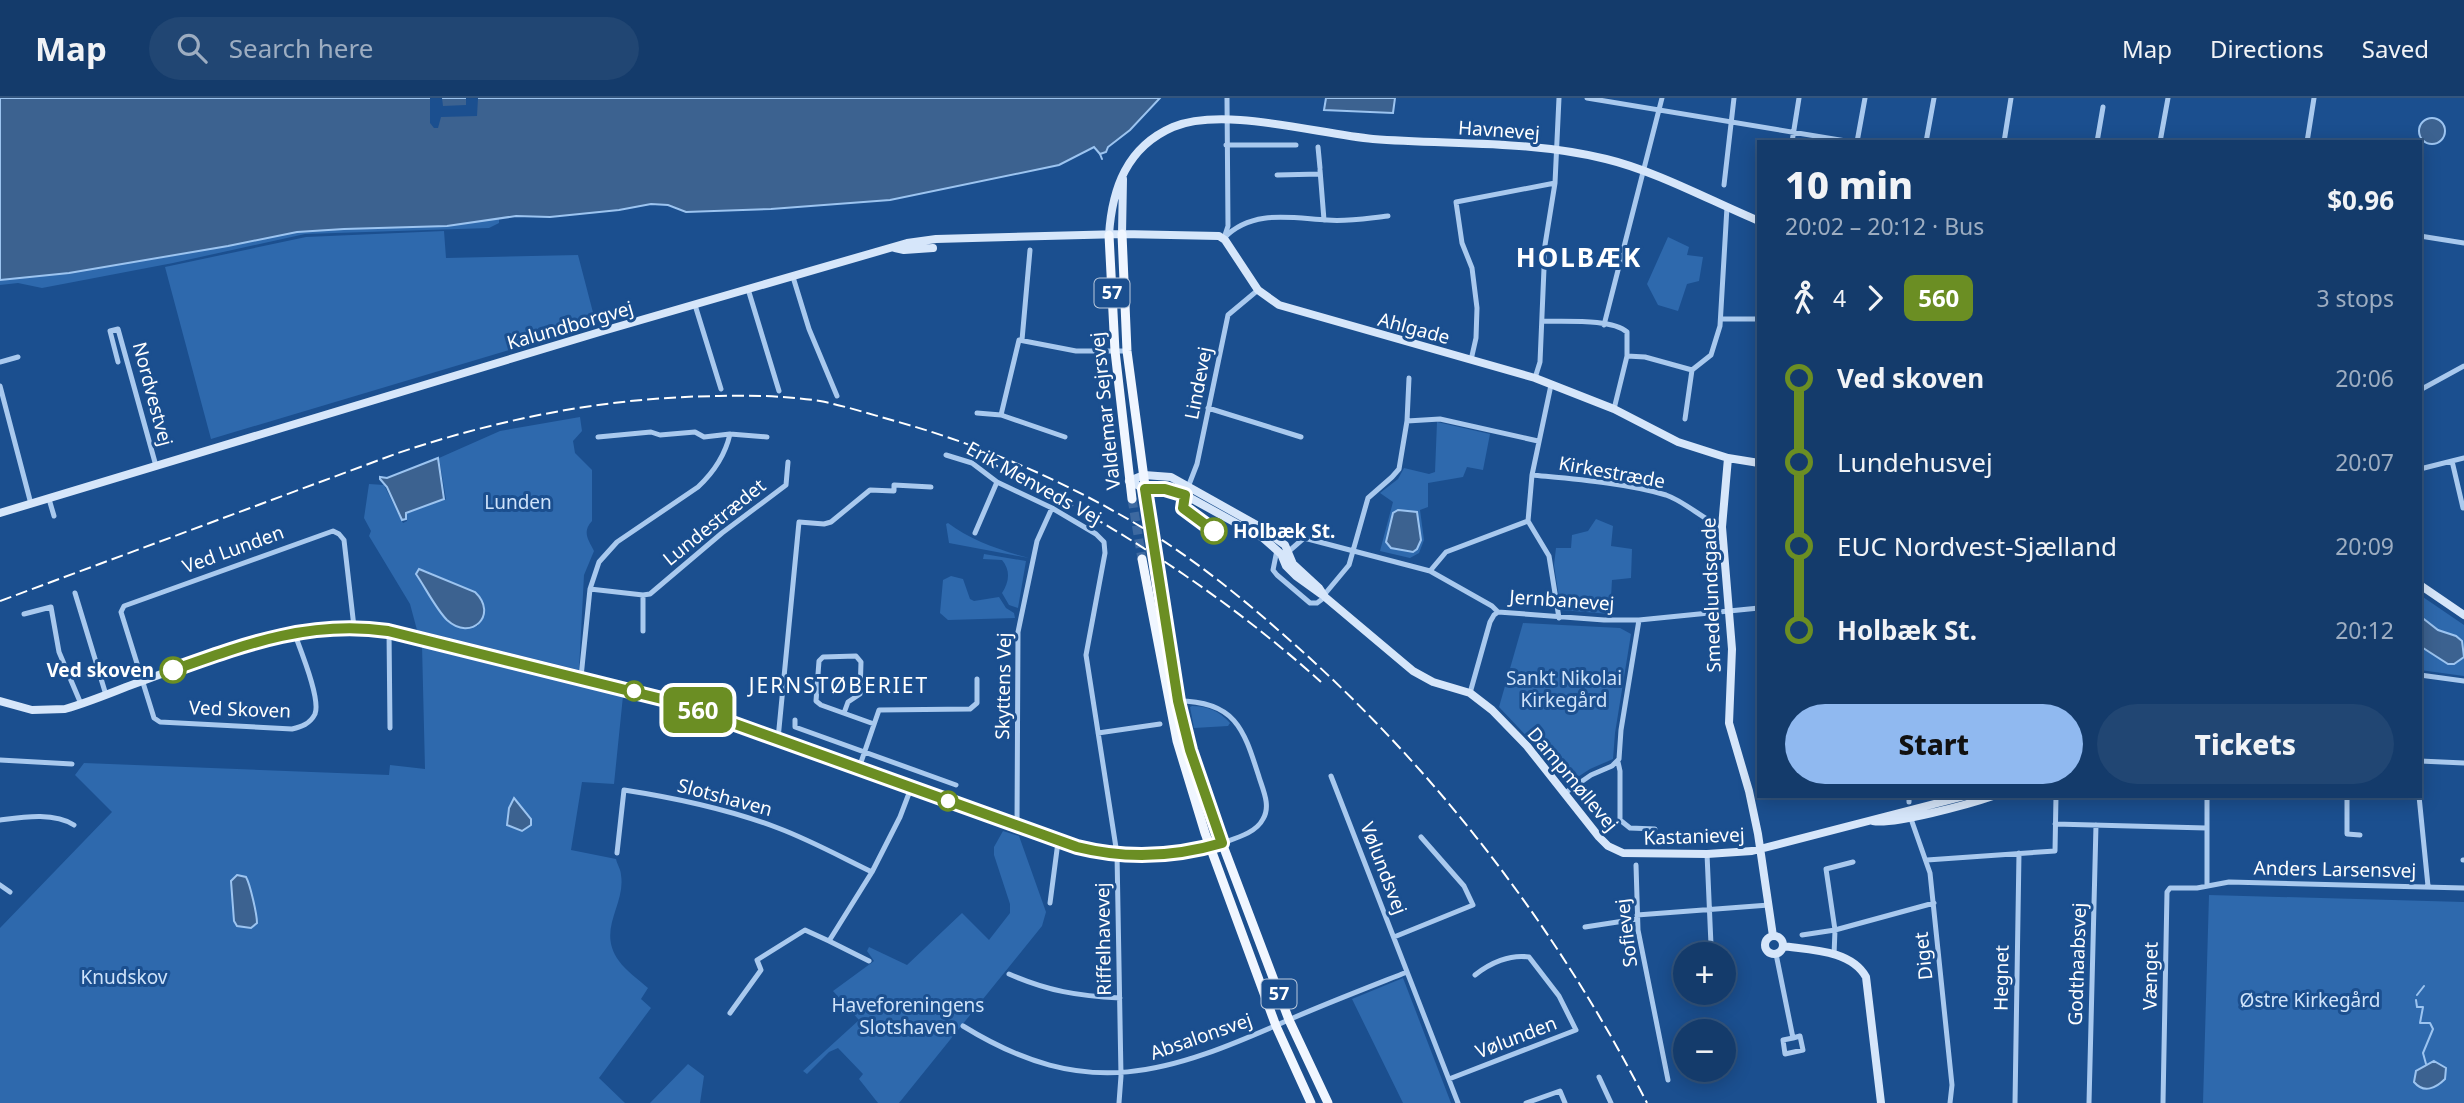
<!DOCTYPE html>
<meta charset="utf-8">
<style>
body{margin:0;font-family:"Noto Sans",sans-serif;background:#214673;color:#f1f3f6;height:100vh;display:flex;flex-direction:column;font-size:26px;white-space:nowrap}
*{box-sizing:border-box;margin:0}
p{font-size:23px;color:#9dadc1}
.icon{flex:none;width:38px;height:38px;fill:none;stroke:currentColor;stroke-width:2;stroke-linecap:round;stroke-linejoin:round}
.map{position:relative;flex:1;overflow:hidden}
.side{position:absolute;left:1757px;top:42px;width:665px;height:658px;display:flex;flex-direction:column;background:#143b6b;border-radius:0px;box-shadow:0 4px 18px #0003,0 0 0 2px #33557e}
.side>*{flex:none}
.badge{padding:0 14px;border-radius:10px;font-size:24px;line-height:46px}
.buttons{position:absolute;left:1673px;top:844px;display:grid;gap:14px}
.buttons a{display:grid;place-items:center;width:63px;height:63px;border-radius:50%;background:#143b6b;box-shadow:0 4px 18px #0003,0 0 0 2px #33557e;font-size:35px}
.map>.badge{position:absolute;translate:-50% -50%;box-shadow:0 0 0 4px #fff}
.legs{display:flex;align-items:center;gap:10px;height:77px;padding:0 28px;font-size:23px}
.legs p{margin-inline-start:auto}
.overview{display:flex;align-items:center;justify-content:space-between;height:119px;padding:0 28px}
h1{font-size:38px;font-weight:800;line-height:52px}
.primary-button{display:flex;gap:14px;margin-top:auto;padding:14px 28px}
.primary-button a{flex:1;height:80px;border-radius:42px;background:#90b9f0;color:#111;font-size:28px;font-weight:800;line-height:80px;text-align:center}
.primary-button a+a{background:#214673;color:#f1f3f6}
ul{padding:0 28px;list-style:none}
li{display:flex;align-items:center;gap:24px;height:84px;font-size:26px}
li i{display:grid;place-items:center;width:10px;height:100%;margin:0 9px;background:currentColor}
li i::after{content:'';width:18px;height:18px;margin:-9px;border:5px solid;border-radius:50%;background:#143b6b}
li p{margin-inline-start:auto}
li:first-child i{background:linear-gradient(#0000 50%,currentColor 0)}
li:last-child i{background:linear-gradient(currentColor 50%,#0000 0)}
header{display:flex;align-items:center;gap:42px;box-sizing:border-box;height:98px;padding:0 35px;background:#143b6b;border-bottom:2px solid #33557e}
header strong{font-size:33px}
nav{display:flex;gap:38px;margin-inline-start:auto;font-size:24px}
.search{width:490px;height:63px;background:#214673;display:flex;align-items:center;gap:18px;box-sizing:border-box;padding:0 24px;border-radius:38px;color:#9dadc1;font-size:26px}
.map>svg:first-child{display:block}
.green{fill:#2e69ad;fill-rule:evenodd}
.water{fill:#3c6290;stroke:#9cc4f0;stroke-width:2}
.pier{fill:#1b4f8f}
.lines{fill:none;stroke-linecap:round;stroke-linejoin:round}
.stream{stroke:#9cc4f0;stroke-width:2}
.primary-tunnel{stroke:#3d69a0;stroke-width:9;stroke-dasharray:9 4.5;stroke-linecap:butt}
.street{stroke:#a9c9ee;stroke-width:5}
.secondary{stroke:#d6e6fa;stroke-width:8}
.primary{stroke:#f0f6ff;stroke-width:9}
.rail{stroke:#fff;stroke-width:2;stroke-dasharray:12 5;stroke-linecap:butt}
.line-1-casing{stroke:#fff;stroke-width:16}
.line-1{stroke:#6b8e23;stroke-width:10}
.stop-1-dot{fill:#fff;stroke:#6b8e23;stroke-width:3.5}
.labels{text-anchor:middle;stroke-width:6;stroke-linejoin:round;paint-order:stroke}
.shield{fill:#1b4f8f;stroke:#bbcadd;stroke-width:2}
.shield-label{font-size:18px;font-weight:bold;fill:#fff}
.street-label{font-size:19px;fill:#fff;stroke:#1b4f8f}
.park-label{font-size:19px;fill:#cfe3fa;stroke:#1b4f8f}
.stop-label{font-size:19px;font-weight:bold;fill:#fff;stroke:#1b4f8f;text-anchor:start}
.neighbourhood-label{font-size:21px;letter-spacing:2px;fill:#fff;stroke:#1b4f8f}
.district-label{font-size:26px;font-weight:bold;letter-spacing:2px;fill:#fff;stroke:#1b4f8f}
</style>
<header>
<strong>Map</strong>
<div class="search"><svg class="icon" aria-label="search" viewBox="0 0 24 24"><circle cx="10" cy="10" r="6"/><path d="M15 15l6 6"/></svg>Search here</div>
<nav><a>Map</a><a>Directions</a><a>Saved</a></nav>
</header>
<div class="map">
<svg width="2464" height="1005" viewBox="0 0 2464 1005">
<rect width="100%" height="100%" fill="#1b4f8f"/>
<path class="green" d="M499,120V125L489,130L305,136L173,165L42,190L18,185L0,187V182L156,161L297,134Z
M444,133L446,160L578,157L596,226L211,341L165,169L306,139Z
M1668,139L1689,149L1687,157L1703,159L1699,183L1687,186L1678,213L1658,207L1647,186Z
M580,319L582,333L573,343L575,355L592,372V423C582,434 588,441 594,453L584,477L579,572L417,532L410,506L369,438L371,433L364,420L369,386L384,387L403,425L407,423V415L446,401L439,360L500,333ZM417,472H424L475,494L480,498L478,528C446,536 431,498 417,476Z
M1437,324L1490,336L1483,372L1467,369L1463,379L1428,385V409L1420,412L1424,442L1419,455L1410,460L1380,453L1393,404L1380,395L1398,381L1404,370L1429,376L1435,374Z
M1596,421L1613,428L1611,448L1632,451L1631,480L1612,482L1610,516L1561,512L1554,467L1556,450H1571L1572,437L1588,433Z
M948,425C970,442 1002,453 1029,460L949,445L946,426Z
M984,456L1026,463L1018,510L1009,507L1002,495C1009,484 1011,473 1002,462L983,461Z
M951,478L963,481L970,501L974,503L999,499L1006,510L1014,515L1015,520L948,522L940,515L943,482Z
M2420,497L2464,527V578L2420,572Z
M1523,525L1620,530L1631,536L1615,635L1613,661L1590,671L1570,684L1499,609Z
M422,547L623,598L614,686L582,684L571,752L616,761C617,766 621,772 621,777C626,807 596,832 619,863C626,873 639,882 648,890L641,901L651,910L599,980L625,1005H0V830L112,714L75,677L84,665L389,677L390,667L425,671Z
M1192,608C1208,608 1219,613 1230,625L1228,628L1194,630L1190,609Z
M1003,733L1019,738L1046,814L1042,828L899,1005H878L859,981L863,976L838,950L829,954L807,976L803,973L859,922L833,893L874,863L867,853L869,849L907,867L962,815L989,842L1010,815V806L994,757V749Z
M2209,797L2464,804V1005H2203Z
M1403,880L1451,1005H1403L1352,901Z
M688,966L704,978L700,1005H650Z"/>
<path class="water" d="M0,0H1160L1130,32L1108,49L1106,54L1100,56L1094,49L1059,67L890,102L771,111L686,114L668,107L651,106L619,112L550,119L516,118L447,128L344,131L297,134L228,148L69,175L0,182Z
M1326,0H1395L1393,15L1324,12Z
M2419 33a13 13 0 1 1 26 0a13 13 0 1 1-26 0Z
M438,360L444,401L406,415V421L402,422L387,389L380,381V379L387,380Z
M1398,412L1417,414L1421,442L1417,451L1413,454L1391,450L1386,444L1393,415Z
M419,471L475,494C499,517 471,544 447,522C436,511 425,489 416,476Z
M2420,518L2438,532L2456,538L2462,543L2464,559L2454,566H2448L2420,548Z
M514,700L531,721V727L522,733L507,727L509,710Z
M237,777L246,779C250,786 257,816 257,825L251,830L237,828L234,823L231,783Z
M2434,963L2446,970L2445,981C2436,990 2424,996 2414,984L2416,973Z"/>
<path class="pier" d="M430,0H442L443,8L466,7V0H478L477,18L441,19L438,30H434L430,25Z"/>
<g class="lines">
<path class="stream" d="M1100,56L1102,61
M2417,897L2424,888
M2416,902L2417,909H2423L2420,925H2430L2433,931L2423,955L2426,966"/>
<path class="primary-tunnel" d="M1132,401L1142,461
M1148,410L1156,468"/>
<path class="street" d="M1587,0L1852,44
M1792,44L1799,0
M1857,44L1865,0
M1926,44L1934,0
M2004,44L2011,0
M2097,44L2103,9
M2160,44L2168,0
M2307,44L2314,0
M1226,47H1296
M1318,49L1320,70
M1320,72L1324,122
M1277,77L1320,76
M1724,87L1734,0
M1225,137L1228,128L1227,0
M2420,138L2464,145
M1224,140C1252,111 1291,120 1327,122C1347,124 1368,120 1388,118
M793,179L809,231L837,298
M748,191L779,293
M695,207L721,291
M1721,221H1759
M1542,223C1563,224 1611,220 1627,234V258L1645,259L1692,272
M1604,227L1662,0
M1022,242L1030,152
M1471,262L1476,240L1477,210L1472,170L1462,145L1456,104L1555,85
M0,264L18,259
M118,264L110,233L118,231L156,368
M1692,272L1711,257L1720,228L1727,109
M1535,280L1540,264L1545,147L1555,85L1559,0
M0,288L31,406
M2420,292L2464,268
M1208,310L1301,339
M1614,311L1627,258
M977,315L1001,317L1065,339
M1001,317L1019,242L1076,253H1127
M1685,321L1692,272
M1407,323L1440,321L1538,343
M598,339L651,334L660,337L695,334L704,339L730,336L767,339
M946,357L972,365L997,384L1052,410L1096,436L1104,444L1105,455L1086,557L1117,756L1121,978L1119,1005
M2452,363L2463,410
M2420,371L2464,360
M1532,377C1573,381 1626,385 1666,397C1686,404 1702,421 1722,429
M1185,397L1197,366L1228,217L1258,192
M49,401L54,418
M1528,423L1532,377L1551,287
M1528,423L1549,458L1559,520
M975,435L997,384
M1277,452L1273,472L1277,477L1310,505H1317L1325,499
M1288,454L1304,440L1430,473L1492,508L1498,514L1604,522H1639L1759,510
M1430,473L1446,454L1528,423
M590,491L643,497L650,496L722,435L786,387L788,364
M75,495L106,597
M1324,497L1349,467L1368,400L1392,379L1399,371L1407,323L1409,280
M24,516L51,509L59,554L81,606
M389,533L390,630
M643,533V497
M294,534C300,551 321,601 315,616C310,626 301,629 292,631L160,624L154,620L121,514L124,508L333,433L339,436L344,442L354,529
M2420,577L2464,583
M581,579L590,491L599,464L617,444L698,389C714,374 725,358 730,336
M1470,595L1490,524L1494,517L1498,514
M1178,603C1236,603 1244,632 1259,679C1263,692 1271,708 1263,721C1256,735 1236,740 1222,745
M844,615L848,604L860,596L861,564L856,558L823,559L819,563L816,603L821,607L874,626
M795,622V629L956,687
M1098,635L1160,626
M778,641L799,424L824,426L831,424L870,392L894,393V387L931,389
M0,662L72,666
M2420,663L2464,665
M1618,664L1620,673V722L1630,730L1655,731
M859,670L879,612L970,611L977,605V581
M1331,678L1458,1005
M1565,695L1591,677L1612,668L1619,661L1621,632L1639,522
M2207,698V788
M2315,698L2338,699
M2347,698V736L2360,737
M2419,698L2428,788
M1909,704V698
M1910,718L1930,775L1952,987L1950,1005
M0,722C23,719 54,714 74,727
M2055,726L2206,730
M1017,727L1018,534L1037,443L1052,410
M617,755L624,692C676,700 728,711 778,730C810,742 841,759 872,774L900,719L911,690
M1927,762L2055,753L2056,698
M2463,762H2464
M1636,767L1638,832L1668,982
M0,787L10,794
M1050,805L1058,744
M1637,817L1769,807
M1585,829L1637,821
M1802,837L1835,832L1934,805
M1394,839L1473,807L1464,788L1421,739
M829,843L869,863
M1697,856L1711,847L1707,756
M1776,856L1793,940L1783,942L1785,956L1803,952L1800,938L1793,940
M1834,857L1835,832L1826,771L1853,764
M1009,876C1048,893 1078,898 1120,900
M730,915L761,872L757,862L805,832L829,843L872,774
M963,928C1088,1005 1167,976 1293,920C1330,904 1369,889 1407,874
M1599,979L1611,1005
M1449,981L1576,932L1559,898L1529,859C1510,856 1490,865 1475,877
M1526,1005L1560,993L1565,1005
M2015,1005L2019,755
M2089,1005L2096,727
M2163,1005L2167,794L2170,790H2197L2229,784L2464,790"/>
<path class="secondary" d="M1122,136L1123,81
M1109,137C1112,90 1127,49 1173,29C1224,8 1317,36 1373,41C1451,47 1529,42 1606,61C1656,73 1711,103 1759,123
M895,150L904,152L933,150
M1728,360L1722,429L1732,551L1729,625L1749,693L1758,736L1773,838
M1129,383L1144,377L1171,379L1262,430L1285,447L1293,466L1319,490L1325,499L1413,573L1433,584L1470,595L1492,612L1527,648L1599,739L1608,748L1623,755L1707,756L1752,753L1965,698
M1129,383L1145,391H1165L1185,397L1263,440L1281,456L1286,468L1296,478L1321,496
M0,415L603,233L907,145L936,141L1122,136L1219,138L1225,142L1258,192L1279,207L1535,280L1614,311L1678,344L1728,360L1759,365
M2420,487L2464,517
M0,603L32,612L65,611C86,605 106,597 126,589C224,554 307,514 413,538L687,608L1077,749C1125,761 1175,759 1222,745
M1873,723C1893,727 1970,706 1993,698
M1765 847a9 9 0 1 1 18 0a9 9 0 1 1-18 0Z
M1783,848C1811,852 1851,852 1866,879L1881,1005"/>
<path class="primary" d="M1122,136L1127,253L1148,410
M1109,137L1115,253L1132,401
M1142,461L1177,643L1205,735L1276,928L1311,1005
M1156,468L1178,603L1202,692L1289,922L1328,1005"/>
<path class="rail" d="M987,363C1108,422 1221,494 1321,584
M0,503L398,355C502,320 609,299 719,298C752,297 787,298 820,303C845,308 870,316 895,323C985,348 1072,386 1151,435C1202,467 1248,505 1293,545C1438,674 1558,831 1647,1005"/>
</g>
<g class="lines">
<defs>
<path id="line-1" d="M173,572C246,546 310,522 388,533L674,604L1077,749C1125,761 1175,759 1222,745L1190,652L1178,603L1145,391H1165L1185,397L1183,410L1214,433"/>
</defs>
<use href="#line-1" class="line-1-casing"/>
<use href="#line-1" class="line-1"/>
</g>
<g class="stop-1-dot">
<circle cx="1214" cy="433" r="12"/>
<circle cx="173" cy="572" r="12"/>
<circle cx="634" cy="593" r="9"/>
<circle cx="948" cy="703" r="9"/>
</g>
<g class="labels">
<g class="shield">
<rect x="1094.5" y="180.5" width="35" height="29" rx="5"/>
<rect x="1261.5" y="881.5" width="35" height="29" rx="5"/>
</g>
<g class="shield-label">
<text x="1112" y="201">57</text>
<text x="1279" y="902">57</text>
</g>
<g class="street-label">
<text transform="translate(1499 32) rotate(4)" y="7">Havnevej</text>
<text transform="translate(570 227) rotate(-16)" y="7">Kalundborgvej</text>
<text transform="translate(1414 230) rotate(15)" y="7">Ahlgade</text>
<text transform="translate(1198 285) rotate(-79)" y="7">Lindevej</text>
<text transform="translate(153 296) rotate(75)" y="7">Nordvestvej</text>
<text transform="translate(1105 313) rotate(-96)" y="7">Valdemar Sejrsvej</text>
<text transform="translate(1612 374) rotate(10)" y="7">Kirkestræde</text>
<text transform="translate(1034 385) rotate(29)" y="7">Erik Menveds Vej</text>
<text transform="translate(714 424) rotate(-39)" y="7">Lundestrædet</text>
<text transform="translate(233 451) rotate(-20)" y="7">Ved Lunden</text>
<text transform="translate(1711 497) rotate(-92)" y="7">Smedelundsgade</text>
<text transform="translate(1562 502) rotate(4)" y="7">Jernbanevej</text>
<text transform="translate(1003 588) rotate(-89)" y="7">Skyttens Vej</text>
<text transform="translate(240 611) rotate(2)" y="7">Ved Skoven</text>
<text transform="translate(1573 681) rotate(50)" y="7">Dampmøllevej</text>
<text transform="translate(725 699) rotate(15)" y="7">Slotshaven</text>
<text transform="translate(1694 738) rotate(-2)" y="7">Kastanievej</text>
<text transform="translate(1384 770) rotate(69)" y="7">Vølundsvej</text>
<text transform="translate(2335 771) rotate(1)" y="7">Anders Larsensvej</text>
<text transform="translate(1626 835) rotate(-97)" y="7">Sofievej</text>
<text transform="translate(1103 841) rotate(-91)" y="7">Riffelhavevej</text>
<text transform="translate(1923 858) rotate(-96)" y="7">Diget</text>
<text transform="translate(2077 866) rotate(-88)" y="7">Godthaabsvej</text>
<text transform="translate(2150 878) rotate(-89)" y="7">Vænget</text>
<text transform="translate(2001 880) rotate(-89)" y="7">Hegnet</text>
<text transform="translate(1201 938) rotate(-19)" y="7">Absalonsvej</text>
<text transform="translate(1516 939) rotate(-21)" y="7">Vølunden</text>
</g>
<g class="park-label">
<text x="518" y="411">Lunden</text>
<text x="1564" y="587">Sankt Nikolai<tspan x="1564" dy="22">Kirkegård</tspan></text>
<text x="124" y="886">Knudskov</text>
<text x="2310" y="909">Østre Kirkegård</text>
<text x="908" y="914">Haveforeningens<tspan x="908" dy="22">Slotshaven</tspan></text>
</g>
<g class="stop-label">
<text x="1233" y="440">Holbæk St.</text>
<text x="154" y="579" text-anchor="end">Ved skoven</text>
</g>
<g class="neighbourhood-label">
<text x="839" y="595">JERNSTØBERIET</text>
</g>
<g class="district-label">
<text x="1579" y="169">HOLBÆK</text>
</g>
</g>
</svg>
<div class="buttons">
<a>+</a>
<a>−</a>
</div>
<b class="badge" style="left:698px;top:612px;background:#6b8e23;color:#fff">560</b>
<section class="side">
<div class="overview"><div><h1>10 min</h1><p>20:02 – 20:12 · Bus</p></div><b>$0.96</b></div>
<div class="legs"><svg class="icon" aria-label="walk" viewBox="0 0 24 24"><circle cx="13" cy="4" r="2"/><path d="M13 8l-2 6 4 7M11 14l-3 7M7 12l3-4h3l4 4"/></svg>4<svg class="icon" aria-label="forward" viewBox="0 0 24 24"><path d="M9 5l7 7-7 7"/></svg><b class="badge" style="background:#6b8e23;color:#fff">560</b><p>3 stops</p></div>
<ul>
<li><i style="color:#6b8e23"></i><b>Ved skoven</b><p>20:06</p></li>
<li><i style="color:#6b8e23"></i><span>Lundehusvej</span><p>20:07</p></li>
<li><i style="color:#6b8e23"></i><span>EUC Nordvest-Sjælland</span><p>20:09</p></li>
<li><i style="color:#6b8e23"></i><b>Holbæk St.</b><p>20:12</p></li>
</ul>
<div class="primary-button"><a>Start</a><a>Tickets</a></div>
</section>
</div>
